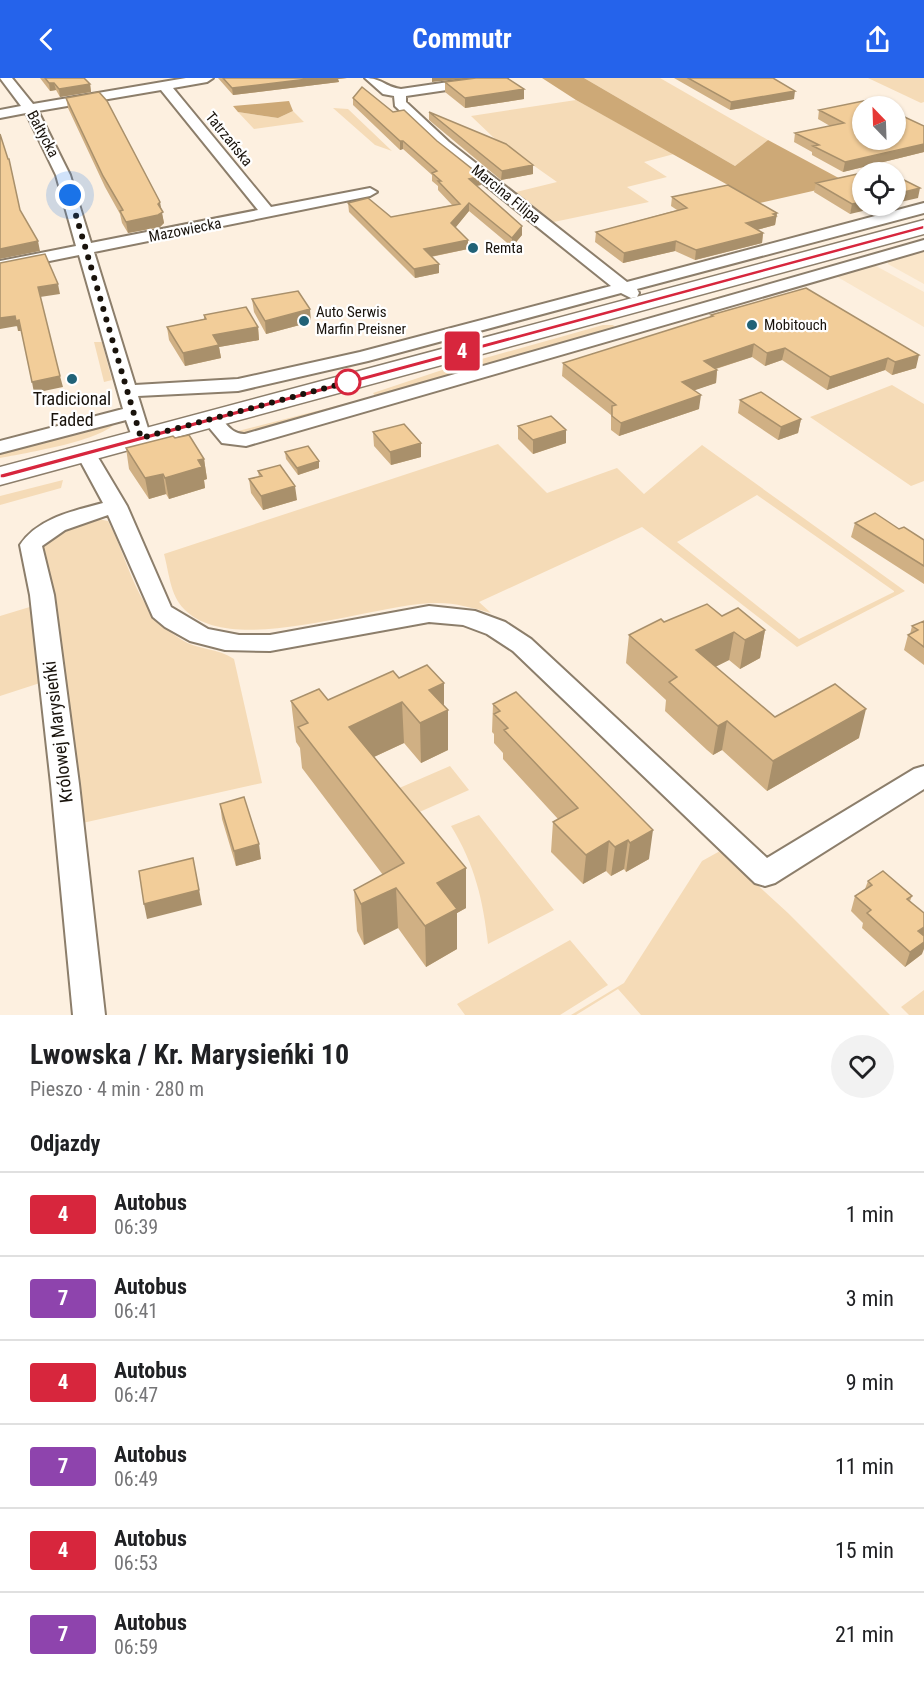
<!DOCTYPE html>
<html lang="pl">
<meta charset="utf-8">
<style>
body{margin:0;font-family:"Roboto Condensed",sans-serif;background:#f2f2f2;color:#202124;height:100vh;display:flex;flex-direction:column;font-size:22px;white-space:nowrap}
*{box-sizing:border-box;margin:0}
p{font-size:20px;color:#757577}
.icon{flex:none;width:33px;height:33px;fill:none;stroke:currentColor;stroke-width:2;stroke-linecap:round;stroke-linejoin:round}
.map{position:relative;height:937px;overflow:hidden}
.sheet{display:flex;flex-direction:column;background:#fff;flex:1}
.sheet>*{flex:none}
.badge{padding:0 12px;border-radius:4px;font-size:21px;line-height:39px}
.needle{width:39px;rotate:337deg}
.tools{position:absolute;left:852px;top:18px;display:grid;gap:12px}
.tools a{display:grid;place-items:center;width:54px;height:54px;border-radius:50%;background:#fff;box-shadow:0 2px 4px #0004;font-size:30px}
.you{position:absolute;width:30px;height:30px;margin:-15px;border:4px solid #fff;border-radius:50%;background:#1a73e8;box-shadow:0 0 0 9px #1a73e833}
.map>.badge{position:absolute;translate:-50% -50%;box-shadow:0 0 0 3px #fff}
h2{padding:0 30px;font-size:22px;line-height:54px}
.round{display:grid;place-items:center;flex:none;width:63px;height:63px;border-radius:32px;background:#f2f2f2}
.overview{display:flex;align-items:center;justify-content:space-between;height:102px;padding:0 30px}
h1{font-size:28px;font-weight:700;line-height:45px}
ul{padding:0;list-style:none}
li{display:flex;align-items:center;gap:18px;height:84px;padding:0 30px;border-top:2px solid #e0e0e0}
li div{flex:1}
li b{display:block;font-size:22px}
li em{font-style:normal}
li .badge{min-width:66px;font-weight:700;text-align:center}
header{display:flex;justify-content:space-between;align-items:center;height:78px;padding:0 30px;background:#2563eb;color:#fff;font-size:27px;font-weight:700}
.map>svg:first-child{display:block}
.built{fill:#fae6ca}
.green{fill:#f5dbb7;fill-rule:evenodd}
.forest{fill:#cda977}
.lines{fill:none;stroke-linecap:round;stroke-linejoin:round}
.minor-casing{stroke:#8c7e6b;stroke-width:4}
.primary-casing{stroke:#8c7e6b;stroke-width:3}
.minor{fill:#fff;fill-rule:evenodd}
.primary{fill:#fff;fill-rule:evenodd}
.wall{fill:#d0b084}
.shaded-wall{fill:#a9906b}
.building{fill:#f2cd99;stroke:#a9906b;stroke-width:1.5}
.line{fill:#d7263d;stroke:#fff;stroke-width:1.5}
.walk{stroke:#19130c;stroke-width:6;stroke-dasharray:0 10.8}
.poi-dot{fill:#216277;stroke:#fff;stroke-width:2}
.stop-dot{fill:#fff;stroke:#d7263d;stroke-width:3}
.labels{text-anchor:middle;stroke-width:4.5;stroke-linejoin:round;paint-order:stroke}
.far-street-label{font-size:15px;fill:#19130c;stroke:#fff}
.far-poi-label{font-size:15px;fill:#19130c;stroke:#fff;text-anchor:start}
.poi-label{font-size:18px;fill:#19130c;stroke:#fff}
.street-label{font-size:18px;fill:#19130c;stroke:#fff}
</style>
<header><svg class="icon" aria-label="back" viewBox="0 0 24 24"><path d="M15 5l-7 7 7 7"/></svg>Commutr<svg class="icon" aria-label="share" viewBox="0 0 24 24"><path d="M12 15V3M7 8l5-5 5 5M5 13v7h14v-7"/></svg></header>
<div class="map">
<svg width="924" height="937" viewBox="0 0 924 937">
<rect width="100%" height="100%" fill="#fdf0e0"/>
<path class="built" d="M924,171V206L888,186V180Z
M865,186L876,188L924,214V249L834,197Z"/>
<path class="green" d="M584,0H660L768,62L735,88Z
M868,0H924V24L921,25Z
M576,22L674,76L644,84L667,99L627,109L649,124L549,145L512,115L557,104L493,59L471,38Z
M333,30L348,31L392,73L375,67Z
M293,33L304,44L254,51L238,34L278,40Z
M603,247H613L616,250L242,358L234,354L375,318L373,315L439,293Z
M102,264L112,302L104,304L94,264Z
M892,307L924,326V403L911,408L810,339Z
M117,343C104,363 25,375 0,380V372Z
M498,366L547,415L617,390L644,416L702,367L905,513L797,569L642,449L479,524L491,535C473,530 456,525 437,525C373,525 232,581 184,531C170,517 169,494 164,476ZM757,417L894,513V514L799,561L677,464Z
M63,402L61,410L0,427V418Z
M98,441L108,443C132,489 134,532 182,562C198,572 218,570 234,581L262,705L78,746L38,468C57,456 76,445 98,441Z
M33,528L40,605L0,618V538Z
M450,688L469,712L415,736L397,711Z
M479,737L554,832L488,866C483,822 475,787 451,748Z
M720,773L788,835L890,937H641L618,911L576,937H571L624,905L702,783Z
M570,862L608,907L560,937H465L457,926Z
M924,912V937H909L901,929Z"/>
<path class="forest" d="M542,0H584L735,88L768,62L848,105L760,125L576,22Z
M289,23L293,33L278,40L238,34L233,28Z"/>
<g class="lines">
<defs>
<path id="minor" d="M0,0H12L33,26L186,0H213L207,4L173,10L271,129L370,110L377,114L370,118L94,174L135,307L238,301L360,274L611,208L439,70L395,28L394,18L383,16L365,0C382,0 385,9 401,11L476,0H507L501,4L406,18V24L449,64L627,204L924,125V135L637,211L639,215L637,219L631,220L621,215L368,283L238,313L138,318L151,360L148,364H134L126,342L0,375V363L123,331L79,177L0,193V183L76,168L56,97L26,35L0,40V32L21,28ZM161,12L258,132L91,165L70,97L38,33Z
M924,162V172L246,368L222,365L202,341L205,337C225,332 225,357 245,356Z
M86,369L93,371L127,428L171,529L208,551L239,557H270L429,528L475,533L505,544L531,561L767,780L914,691L924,688V711L775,805L765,808L755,805L513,573L487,556L463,547L429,544L270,573L225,572L190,563L165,549L153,539L108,437L65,452L42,468L54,517L79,706L105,937H73L51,706L30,517L20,467C38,440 73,433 103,425L76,375L79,371Z"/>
<path id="primary" d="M924,142V156L0,407V389Z"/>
</defs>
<use href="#minor" class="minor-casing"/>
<use href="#primary" class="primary-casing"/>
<use href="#minor" class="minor"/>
<use href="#primary" class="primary"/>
</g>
<path class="wall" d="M40,0H84L90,6L91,14L60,19L56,12L50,13Z
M218,0H347L338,1L339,4L233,17Z
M674,0H773L794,21L730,32Z
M445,4L524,21L465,30L445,14Z
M66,20L161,132L164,145L160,149L128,155L122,145L120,136L105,109L68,30Z
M353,20L481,107L477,108L522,157L512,169L469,133L455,150L468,162V171L431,179L439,186V195L415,200L349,134L348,125L391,139L452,127L438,112V108L432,103V97L403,71L400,72L353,27Z
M819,32L924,48V74L843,94L812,77V74L794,64L795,55L830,48L818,41Z
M429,34L533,96L501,102L429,42Z
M862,95L850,136L814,114L816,105Z
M672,119L777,135L775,147L757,152L763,155L762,165L695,182L675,173L623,185L595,164L596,154L677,132L671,128Z
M806,210L916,290L892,297L885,292L827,312L782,282L765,288L752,279L716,291L717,292L716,305L694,312L699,331L619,358L611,352V337L562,298L563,285L711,239V237Z
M252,221L311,244L266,256L254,234Z
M204,237L258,249L259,262L219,269L221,280L185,288L169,262L167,249L204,241Z
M740,322L801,341L798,355L778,362L738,335Z
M518,348L566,352V365L533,376L518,361Z
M373,354L421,365V379L391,387L374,368Z
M175,360L204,381L207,401L204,402L205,410L169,421L166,416L149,421L129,391L126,370Z
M285,374L319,390L298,397L286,381Z
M258,393L297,422L263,432L251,415L249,401L259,399Z
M855,445L899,451L924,462V506L851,459Z
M722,538L765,552L760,580L740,591L729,582L715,589L775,639L859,660L767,713L722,672L713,677L707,672L665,633L666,622L626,585L629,557L664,544Z
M924,543V587L904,572L908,557L910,556L912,548Z
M399,600L444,627L448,672L421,685L404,665L374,679L466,830L457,835V871L426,889L398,850L364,867L357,853L354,812L383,797L302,690L300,670L296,664L291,623L328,622Z
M493,626L649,781L626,794L624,791L611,798L606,793L583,806L551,774L553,744L558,741L503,681V675L494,665V656L492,654Z
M220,726L261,781L236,788L222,741Z
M868,803L912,818L910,823L922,876L905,889L862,850L863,845L851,833L855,818L865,811Z"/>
<path class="shaded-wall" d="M316,0H347L338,1L339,4L233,17L232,10Z
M432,0H470L432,4Z
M49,5H54L56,12L50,13Z
M90,6L91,14L60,19L59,11Z
M524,11V21L465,30V20Z
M795,13L794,21L730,32L731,24Z
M400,63H403V71L400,72Z
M924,66V74L843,94L845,84Z
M533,87V96L501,102L502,93Z
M481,98V107L469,109V101Z
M920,110L918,120L896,125V116Z
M160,124L164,145L160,149L128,155L126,144Z
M862,124V128H884L850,136L852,126Z
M469,125V133L451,155V145Z
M777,135L775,147L745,155L746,145Z
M522,148V157L512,169V160Z
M763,155L762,165L695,182L696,172Z
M468,162V171L424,180V171Z
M38,163L40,173L0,181V171Z
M676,163L675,173L623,185L624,175Z
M439,186V195L415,200L414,191Z
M58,206L60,216L40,219L38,209Z
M310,231L311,244L266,256L265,243Z
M15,238L17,248L0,251V240Z
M19,242L21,253H18L16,243Z
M258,249L259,262L219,269L221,280L185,288L183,275L213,257Z
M754,266L752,279L702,295L704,283Z
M785,270L782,282L765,288L767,275Z
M919,277L916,290L892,297L895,284Z
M888,280L885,292L827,312L830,299Z
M717,292L716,305L681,317L682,304Z
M60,298L63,309L34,315L32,304Z
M701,317L699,331L619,358L621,345Z
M801,341L798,355L778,362L781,349Z
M566,352V365L533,376V362Z
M421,365V379L391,387L390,374Z
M204,381L207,401L204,402L205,410L169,421L165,400L198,382Z
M319,383V390L298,397L297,390Z
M163,396L166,416L149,421L145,400Z
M295,408L297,422L263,432L261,418Z
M765,552L760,580L740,591L745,562Z
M734,554L729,582L691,601L696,572Z
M444,605V633L448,632V672L421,685L420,645L429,612Z
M402,624L404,665L352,689L349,649Z
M866,631L859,660L767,713L773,683Z
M727,643L722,672L713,677L718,648Z
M653,752L649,781L626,794L630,765Z
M628,762L624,791L611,798L615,769Z
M609,763L606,793L583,806L586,777Z
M259,766L261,781L236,788L234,773Z
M193,780L202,827L147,841L144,826Z
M466,790V830L457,835V871L426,889L425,848L437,805Z
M396,810L398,850L364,867L361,826Z
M924,849V860L918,853Z
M924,864V871L922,876L905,889L910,874Z"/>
<path class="building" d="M45,0H84L90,6L59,11L54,5H49Z
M223,0H316L232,10Z
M476,0H507L524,11L465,20L445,4Z
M688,0H773L795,13L731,24Z
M362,9L393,34L404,32L437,63L481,98L469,101L522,148L512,160L469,125L451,145L468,162L424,171L439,186L414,191L348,125L368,120L391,139L460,126L438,103H441L432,95L437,93L403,63H400L353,20Z
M99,14L107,23L160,124L158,126L163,134L158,137L126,144L120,133L123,132L103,98L66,20Z
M868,22L882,28H862V62H896V35L924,48V66L845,84L813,68L819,67L795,55L844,45L819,32Z
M429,34L506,66L533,87L502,93Z
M0,56L8,81H9L20,132L38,163L0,171Z
M881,91L889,94H863Z
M862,95V124L852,126L816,105Z
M896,98L920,110L896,116Z
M728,107L777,135L773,136L776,138L746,145L763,155L696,172L676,163L624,175L596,154L687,130L672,119Z
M45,176L58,206L38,209L60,298L32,304L19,242L16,243L15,238L0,240V185Z
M806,210L919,277L895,284L888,280L830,299L785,270L767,275L754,266L704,283L717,292L682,304L701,317L621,345L612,338V328L616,327L563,285L713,238L711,237Z
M298,213L310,231L265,243L252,221Z
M246,229L258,249L213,257L219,267L183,275L167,249L206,241L204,237Z
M761,314L801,341L781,349L740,322Z
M551,338L566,352L533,362L518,348Z
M404,346L421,365L390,374L373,354Z
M189,357L204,381L198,382L202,389L165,400L163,396L145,400L126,370L173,358L175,360Z
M308,368L319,383L297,390L285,374Z
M280,387L295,408L261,418L249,401L262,398L258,393Z
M875,435L899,451L904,449L924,462V488L855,445Z
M707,526L722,538L738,530L765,552L745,562L734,554L696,572L775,639L835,606L866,631L773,683L727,643L718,648L669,604L677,599L629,557L661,541L664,544Z
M924,543V569L908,557L918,552L912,548Z
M427,587L444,605L429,612L448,632L420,645L402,624L349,649L466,790L437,805L457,831L425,848L396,810L361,826L354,812L404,785L298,649L308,645L291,623L319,611L328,622L393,593L399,600Z
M516,614L653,752L630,765L628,762L615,769L609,763L586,777L553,744L578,730L504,652L508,650L494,636L500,633L493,626Z
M244,719L259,766L234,773L220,726Z
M193,780L199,812L144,826L139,793Z
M883,793L912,818L907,821L924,835V849L918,853L924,858V864L910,874L867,835L871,832L855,818L872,807L868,803Z"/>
<path class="line" d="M924,147V151L4,400H0V396Z"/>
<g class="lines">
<path class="walk" d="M70,117L141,360L348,304"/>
</g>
<g class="poi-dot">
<circle cx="473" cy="170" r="6"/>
<circle cx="304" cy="243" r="6"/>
<circle cx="752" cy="247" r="6"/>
<circle cx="72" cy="301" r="6"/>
</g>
<circle class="stop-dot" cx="348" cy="304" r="12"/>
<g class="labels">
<g class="far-street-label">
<text transform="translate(43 56) rotate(62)" y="5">Bałtycka</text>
<text transform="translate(229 61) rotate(51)" y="5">Tatrzańska</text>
<text transform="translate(506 116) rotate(39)" y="5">Marcina Filipa</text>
<text transform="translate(185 152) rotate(-11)" y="5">Mazowiecka</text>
</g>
<g class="far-poi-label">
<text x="485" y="175">Remta</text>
<text x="316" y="239">Auto Serwis<tspan x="316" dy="17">Marfin Preisner</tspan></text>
<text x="764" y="252">Mobitouch</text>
</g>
<g class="poi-label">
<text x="72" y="327">Tradicional<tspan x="72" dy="21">Faded</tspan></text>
</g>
<g class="street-label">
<text transform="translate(58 654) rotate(-97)" y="6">Królowej Marysieńki</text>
</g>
</g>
</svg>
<div class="tools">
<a><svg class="needle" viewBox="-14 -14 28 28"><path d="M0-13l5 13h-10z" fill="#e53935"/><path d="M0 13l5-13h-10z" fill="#757577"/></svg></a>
<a><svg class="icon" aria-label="locate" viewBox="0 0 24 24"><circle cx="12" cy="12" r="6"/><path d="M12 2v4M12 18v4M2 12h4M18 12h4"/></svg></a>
</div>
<div class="you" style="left:70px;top:117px"></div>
<b class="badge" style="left:462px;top:273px;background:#d7263d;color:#fff">4</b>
</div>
<section class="sheet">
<div class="overview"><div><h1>Lwowska / Kr. Marysieńki 10</h1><p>Pieszo · 4 min · 280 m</p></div><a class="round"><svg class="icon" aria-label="heart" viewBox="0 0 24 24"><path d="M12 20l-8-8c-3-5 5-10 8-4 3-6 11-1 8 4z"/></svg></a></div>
<h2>Odjazdy</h2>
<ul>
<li><span class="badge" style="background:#d7263d;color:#fff">4</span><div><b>Autobus</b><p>06:39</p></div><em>1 min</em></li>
<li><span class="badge" style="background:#8e44ad;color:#fff">7</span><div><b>Autobus</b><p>06:41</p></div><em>3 min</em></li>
<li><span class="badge" style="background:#d7263d;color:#fff">4</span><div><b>Autobus</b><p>06:47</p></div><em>9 min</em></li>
<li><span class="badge" style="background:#8e44ad;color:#fff">7</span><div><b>Autobus</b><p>06:49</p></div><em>11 min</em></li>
<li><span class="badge" style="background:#d7263d;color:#fff">4</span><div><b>Autobus</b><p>06:53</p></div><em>15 min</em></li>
<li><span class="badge" style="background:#8e44ad;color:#fff">7</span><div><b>Autobus</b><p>06:59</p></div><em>21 min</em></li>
</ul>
</section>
